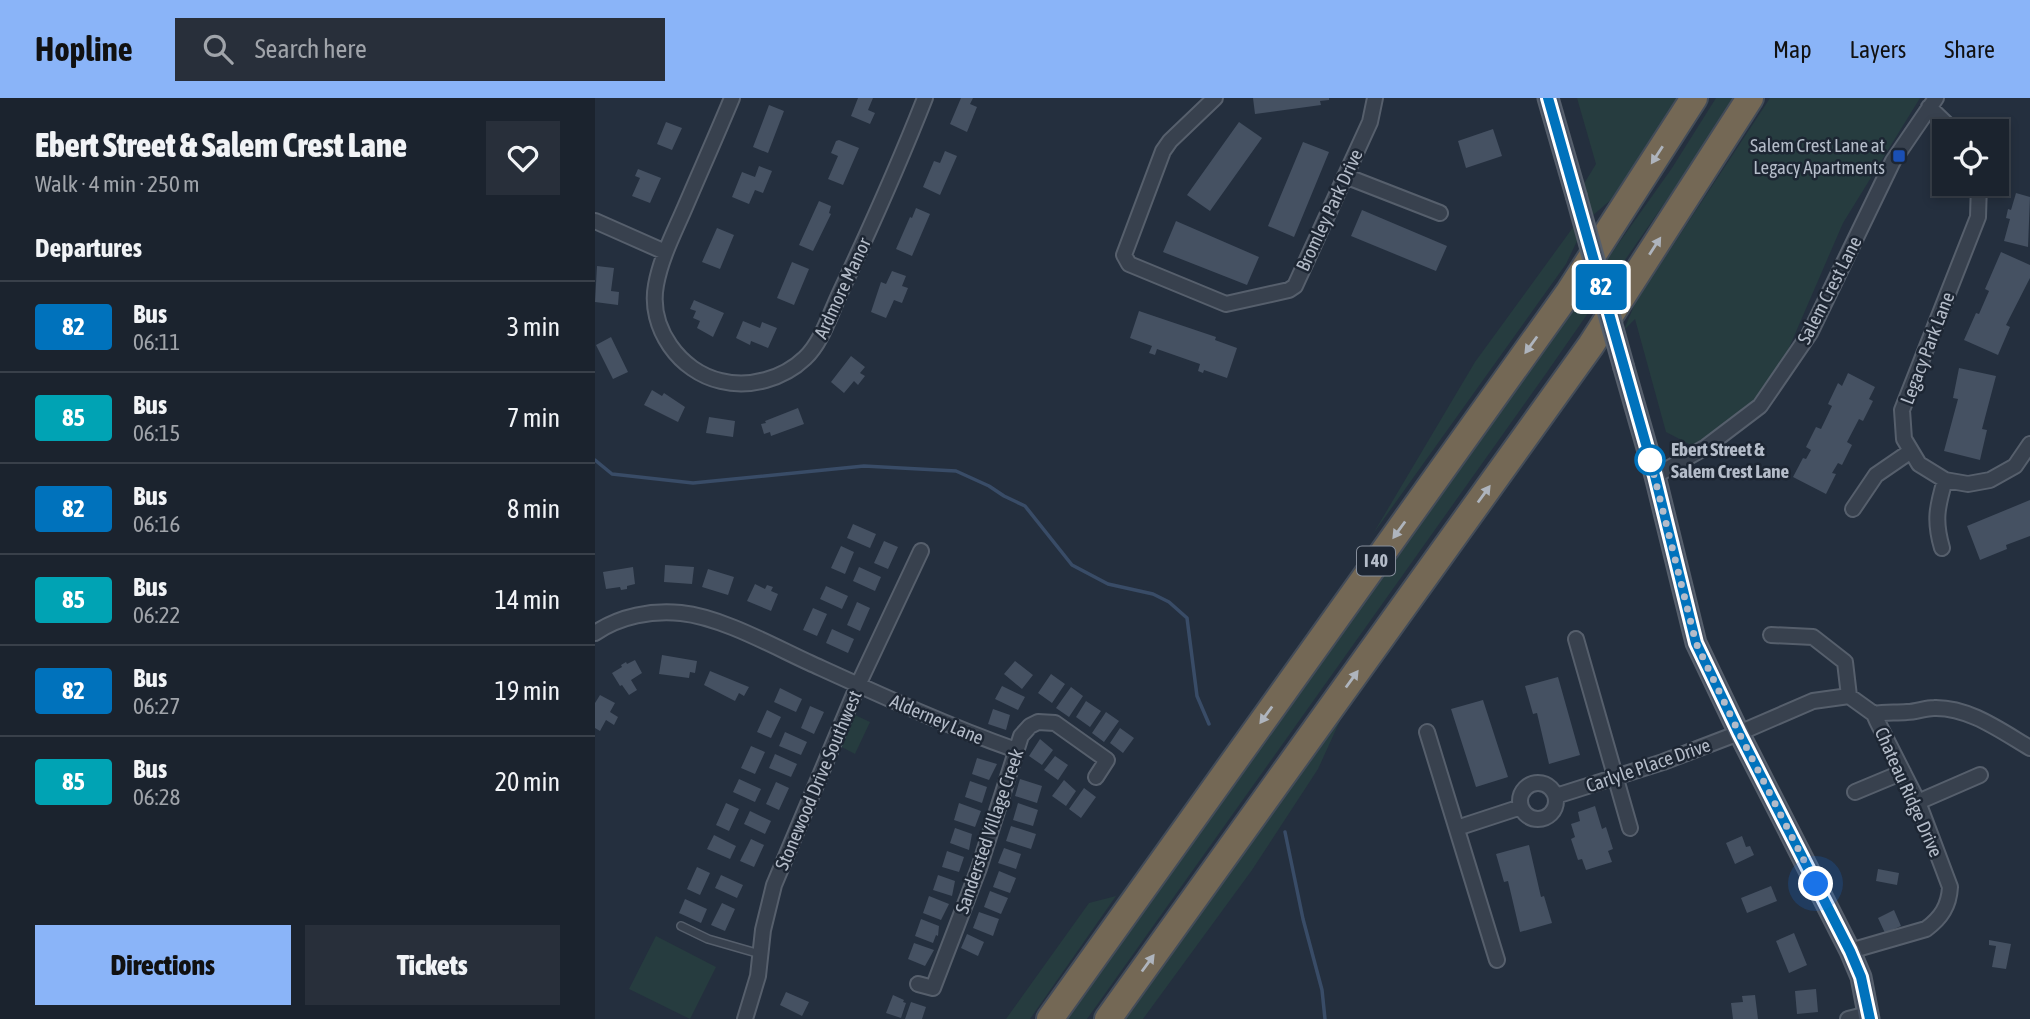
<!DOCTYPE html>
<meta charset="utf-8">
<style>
body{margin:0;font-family:"Asap Condensed",sans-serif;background:#282f3a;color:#f1f3f6;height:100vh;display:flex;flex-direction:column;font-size:26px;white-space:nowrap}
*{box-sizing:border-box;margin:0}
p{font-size:23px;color:#a0a4aa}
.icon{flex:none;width:38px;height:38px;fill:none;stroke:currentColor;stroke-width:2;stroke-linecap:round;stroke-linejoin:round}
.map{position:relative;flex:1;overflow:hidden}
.panel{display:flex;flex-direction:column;background:#1b232e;width:595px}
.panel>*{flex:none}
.badge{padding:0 14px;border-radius:5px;font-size:24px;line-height:46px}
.fabs{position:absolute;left:1337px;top:21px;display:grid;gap:14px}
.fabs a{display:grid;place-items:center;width:77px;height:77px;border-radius:0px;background:#1b232e;box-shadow:0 4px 10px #0003,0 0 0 2px #39404a;font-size:35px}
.you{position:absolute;width:35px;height:35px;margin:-18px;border:5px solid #fff;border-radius:50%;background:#1a73e8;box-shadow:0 0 0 10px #1a73e833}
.map>.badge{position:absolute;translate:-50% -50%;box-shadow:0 0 0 4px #fff}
h2{padding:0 35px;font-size:26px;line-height:63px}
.round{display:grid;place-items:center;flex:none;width:74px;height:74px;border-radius:0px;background:#282f3a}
.head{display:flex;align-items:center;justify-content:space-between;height:119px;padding:0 35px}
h1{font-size:33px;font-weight:800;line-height:52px}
.cta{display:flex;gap:14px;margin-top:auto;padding:14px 35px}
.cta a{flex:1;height:80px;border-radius:0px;background:#8ab4f8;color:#111;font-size:28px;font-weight:800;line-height:80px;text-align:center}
.cta a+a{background:#282f3a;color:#f1f3f6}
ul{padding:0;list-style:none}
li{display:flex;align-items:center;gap:21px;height:91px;padding:0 35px;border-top:2px solid #39404a}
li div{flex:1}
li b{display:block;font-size:26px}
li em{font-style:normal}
li .badge{min-width:77px;font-weight:700;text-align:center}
header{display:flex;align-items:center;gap:42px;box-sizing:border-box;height:98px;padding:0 35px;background:#8ab4f8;color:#111}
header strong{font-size:33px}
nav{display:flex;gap:38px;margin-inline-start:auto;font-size:24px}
.search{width:490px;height:63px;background:#282f3a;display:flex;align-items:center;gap:18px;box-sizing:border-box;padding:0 24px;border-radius:0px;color:#a0a4aa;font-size:26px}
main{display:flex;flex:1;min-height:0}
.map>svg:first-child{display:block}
.green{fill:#263c3f}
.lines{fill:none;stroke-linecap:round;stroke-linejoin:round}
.stream{stroke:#394c67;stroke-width:3.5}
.building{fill:#455162}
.lane-casing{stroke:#565f6c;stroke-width:10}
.street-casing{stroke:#565f6c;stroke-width:18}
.secondary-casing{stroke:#565f6c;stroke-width:23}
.highway-casing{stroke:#434c59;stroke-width:30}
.lane{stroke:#38414e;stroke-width:7}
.street{stroke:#38414e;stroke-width:14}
.secondary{stroke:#465061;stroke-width:19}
.highway{stroke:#746855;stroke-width:26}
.secondary-bridge-casing{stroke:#565f6c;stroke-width:23;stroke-linecap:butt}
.secondary-bridge{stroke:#465061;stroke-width:19}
.oneway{fill:#aeb4bd}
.line-casing{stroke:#fff;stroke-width:16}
.line{stroke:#0072bc;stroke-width:10}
.walk{stroke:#b4bcc9;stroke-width:7;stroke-dasharray:0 12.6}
.transit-dot{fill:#1a4fb4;stroke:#1d2633;stroke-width:2.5}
.stop-dot{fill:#fff;stroke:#0072bc;stroke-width:3.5}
.labels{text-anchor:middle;stroke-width:5;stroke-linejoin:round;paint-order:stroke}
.shield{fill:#1d2633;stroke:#878f9c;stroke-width:2}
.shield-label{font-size:18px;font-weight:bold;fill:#b4bcc9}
.poi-label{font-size:19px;fill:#b4bcc9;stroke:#1d2633;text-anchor:end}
.street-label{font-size:19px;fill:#b4bcc9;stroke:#1d2633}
.stop-label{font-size:19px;font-weight:bold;fill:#b4bcc9;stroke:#1d2633;text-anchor:start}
</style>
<header>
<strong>Hopline</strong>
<div class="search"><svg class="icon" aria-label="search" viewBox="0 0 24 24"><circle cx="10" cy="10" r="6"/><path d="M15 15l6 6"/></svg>Search here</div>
<nav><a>Map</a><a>Layers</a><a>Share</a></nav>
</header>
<main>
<section class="panel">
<div class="head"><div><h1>Ebert Street &amp; Salem Crest Lane</h1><p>Walk · 4 min · 250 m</p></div><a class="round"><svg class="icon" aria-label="heart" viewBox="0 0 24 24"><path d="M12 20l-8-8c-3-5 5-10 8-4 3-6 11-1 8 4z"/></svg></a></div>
<h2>Departures</h2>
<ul>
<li><span class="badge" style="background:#0072bc;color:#fff">82</span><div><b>Bus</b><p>06:11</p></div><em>3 min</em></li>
<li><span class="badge" style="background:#00a3b4;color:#fff">85</span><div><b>Bus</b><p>06:15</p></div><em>7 min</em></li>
<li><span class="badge" style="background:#0072bc;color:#fff">82</span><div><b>Bus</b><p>06:16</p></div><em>8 min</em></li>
<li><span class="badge" style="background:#00a3b4;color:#fff">85</span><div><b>Bus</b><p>06:22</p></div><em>14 min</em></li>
<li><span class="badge" style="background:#0072bc;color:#fff">82</span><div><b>Bus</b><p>06:27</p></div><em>19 min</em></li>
<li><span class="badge" style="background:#00a3b4;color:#fff">85</span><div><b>Bus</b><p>06:28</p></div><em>20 min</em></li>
</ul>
<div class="cta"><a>Directions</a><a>Tickets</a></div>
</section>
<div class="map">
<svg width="1435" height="921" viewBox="0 0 1435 921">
<rect width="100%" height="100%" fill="#242f3e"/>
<path class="green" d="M982,0H1083L1018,100L997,118L987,89L1001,66Z
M1121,0H1138L1094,70L950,277L492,921H473L1077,70Z
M1175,0H1325L1248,125L1184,273L1148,328L1117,352L1096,347L1071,334L1040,221L1029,232L1040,205Z
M979,128L983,141L971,166L778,436L880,264Z
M748,616L723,671L657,772L548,921H531Z
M260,617L275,624L260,656L245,648Z
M521,798L435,921H411L494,805Z
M61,838L121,869L95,921L34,891Z"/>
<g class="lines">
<path class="stream" d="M0,362L17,376L98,385L269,368L361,373L394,388L409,398L430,408L477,467L513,486L558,496L574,504L592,520L602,598L614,626
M690,734L708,821L727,892L730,921"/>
</g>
<path class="building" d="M263,0H278L273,12L280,15L275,26L256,18Z
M366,0H378L375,6L382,9L372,34L355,26Z
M658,0H734V2L725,3L726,7L660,16Z
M174,7L189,13L173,55L158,49Z
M71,24L87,30L77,52L62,46Z
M644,24L667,40L615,113L592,97Z
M898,31L907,58L871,70L863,43Z
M244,42L264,50L248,87L233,81L243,58L236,55L241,43Z
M708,44L734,54L699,139L673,128Z
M350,53L362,58L345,97L328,89L339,63L345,65Z
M164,68L177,73L168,95L160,92L154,106L137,99L147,74L160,79Z
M43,71L66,80L55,105L37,98L45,80L40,78Z
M1421,95L1435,99L1433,149L1409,143L1415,121L1411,120L1413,111L1416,112Z
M224,103L236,108L234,115L236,116L218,153L204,147Z
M321,110L335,116L317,158L301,151L315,119L317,120Z
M767,112L852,148L841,173L756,138Z
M581,123L664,159L652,187L568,154Z
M122,130L139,137L125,171L107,164Z
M1406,154L1435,167V180L1411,227L1415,229L1403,257L1369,242L1381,215L1384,216L1394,193L1390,191Z
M197,164L214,171L199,207L182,200Z
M2,168L19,170L16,193L24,194L23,207L0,204Z
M297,173L311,178L307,188L313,190L307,205L299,202L291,220L276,214L286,184L291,186Z
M99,202L129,215L118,239L102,230L105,223L98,220L101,213L95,211Z
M544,213L621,239L620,242L642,250L632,280L609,272L608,275L603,273L605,266L562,251L560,257L554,255L557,248L535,240Z
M148,223L165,230L167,224L182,230L173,250L156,243L155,247L141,240Z
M16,239L33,274L18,281L1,247Z
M256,258L270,269L265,275L270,278L263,287L259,283L249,295L236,284Z
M1364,270L1401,278L1387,331L1392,332L1385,362L1349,353L1363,301L1358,300Z
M1253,275L1280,289L1274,301L1278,303L1268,323L1264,321L1252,344L1257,347L1247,367L1243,365L1237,375L1241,376L1231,396L1198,379L1208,360L1211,361L1216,352L1211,349L1221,329L1226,331L1237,308L1233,306L1243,285L1247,288Z
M57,292L67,298L69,295L90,309L83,324L49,307Z
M203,310L209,326L176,338L175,334L169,336L166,326L171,325L170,323Z
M114,319L140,323L138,339L111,335Z
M1435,402V438L1411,447L1412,451L1385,462L1372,428Z
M258,426L281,436L275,450L252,440Z
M289,443L303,449L293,471L279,465Z
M246,448L259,454L250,476L236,470Z
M70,467L99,469L97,486L69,484Z
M38,469L40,486L32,488V491L26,492L25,489L11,491L8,474Z
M264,469L286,479L280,493L258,483Z
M113,471L139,479L133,497L107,489Z
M160,486L170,491L172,487L178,489L176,493L183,496L176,513L152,503Z
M231,488L253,498L247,511L225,501Z
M262,504L275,510L265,533L252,527Z
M218,510L232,516L222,538L208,532Z
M237,531L259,541L253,555L231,545Z
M67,557L102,563L100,575L95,574L94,580L64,576Z
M40,562L47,575L36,582L42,592L34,597L27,587L25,588L17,575L27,569L26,567L31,564L32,566Z
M420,563L438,577L427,591L409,576Z
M115,573L154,589L149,598L144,595L140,603L109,587Z
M456,576L470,586L457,605L443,595Z
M963,579L985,657L954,666L942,615L938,616L930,588Z
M407,588L430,599L423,612L400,601Z
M476,589L488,598L474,619L461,610Z
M185,590L207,601L201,614L179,604Z
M5,597L20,605L15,614L23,619L19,627L11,622L5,633L0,630V605Z
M888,602L913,679L881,689L856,611Z
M491,603L506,613L495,629L481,619Z
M215,608L229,614L219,636L206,630Z
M398,611L415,617L411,632L393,626Z
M172,612L186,619L176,640L162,634Z
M511,614L524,623L509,644L497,635Z
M525,630L539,640L528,655L515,645Z
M190,634L212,644L206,657L184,648Z
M445,641L458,652L447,667L434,658Z
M156,648L170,654L160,676L146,670Z
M180,656L202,666L196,679L174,670Z
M460,658L473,667L463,682L449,672Z
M382,660L402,666L394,682L377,676Z
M144,681L166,691L160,704L138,694Z
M425,681L447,688L442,705L420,698Z
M469,682L481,693L471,708L457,698Z
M375,683L392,689L387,705L370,699Z
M181,684L194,690L184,712L171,706Z
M489,690L501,699L486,720L474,711Z
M131,705L144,711L134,733L121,727Z
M364,705L386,713L380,729L359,722Z
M423,705L443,712L438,728L418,722Z
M1000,708L1007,731L1011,729L1018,751L1013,753L1017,764L991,772L987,761L983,762L976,741L980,739L976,726L985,723L983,714Z
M155,713L176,723L170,736L149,726Z
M416,728L441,736L436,751L411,743Z
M360,730L377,736L374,752L355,745Z
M119,737L141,748L135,761L112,751Z
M1147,738L1151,749L1155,748L1159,757L1140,766L1131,745Z
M156,741L169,747L159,769L145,763Z
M934,747L946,799L949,798L957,825L925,834L913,783L909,784L901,756Z
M409,750L426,756L421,771L403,765Z
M352,753L369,759L364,774L347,769Z
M102,769L115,775L105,797L92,791Z
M1283,771L1304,775L1302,787L1281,783Z
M404,773L421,780L415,795L398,789Z
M126,777L148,787L142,800L120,790Z
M343,777L360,783L357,798L338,792Z
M1176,788L1182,803L1152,815L1146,800Z
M395,793L413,800L406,816L389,809Z
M334,798L354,806L346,822L328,815Z
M90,801L112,811L106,825L84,815Z
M127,805L140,811L130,833L116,827Z
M1299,812L1306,828L1290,835L1283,820Z
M384,814L404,821L398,838L378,830Z
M326,821L344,828L343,838L341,837L338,845L320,838Z
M1199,835L1212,867L1194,875L1181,843Z
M372,836L389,844L383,858L366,850Z
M1394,842L1416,846L1411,871L1397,869L1401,848L1394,847Z
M319,845L339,852L330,868L313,861Z
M1221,891L1223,914L1202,916L1200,893Z
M191,894L214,904L207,918L185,907Z
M298,897L309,902L308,904L311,905L306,920L291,915Z
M1160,897L1163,921H1138L1136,905L1148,904L1147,898Z
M316,904L331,909L327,921H310Z"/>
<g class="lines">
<defs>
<path id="lane" d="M86,828L113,841L165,856"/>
<path id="street" d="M137,0C122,36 106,72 91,107C80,133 66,159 61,187C53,230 85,274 126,283C155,290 188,281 210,260C227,244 235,216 245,195C275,131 304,66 330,0
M620,0L575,43L568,53L529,157L534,166L631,206L694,192L700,188L775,24L780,0
M1334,9L1359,33
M750,78L845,115
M1384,86L1383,119L1307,312L1309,341L1324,366L1350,382L1373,386L1395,382L1420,368L1435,346
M0,123L70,154
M1060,378L1111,349L1165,308L1215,235L1298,63L1341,0
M1258,411L1281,377L1316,353
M1347,450C1339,423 1342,409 1350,382
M0,535C25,518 57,512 86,515C126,519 178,548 215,565C283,596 350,627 421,652
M1176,537L1218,539L1250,564L1254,598
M981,541L1035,730
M1279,616C1290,614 1300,615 1312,614C1321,614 1330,610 1339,610C1374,609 1406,633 1435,650
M832,634L902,862
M925 703a18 18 0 1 1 36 0a18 18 0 1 1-36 0Z
M1260,694L1308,674
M961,698L1068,664L1144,635L1218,603L1254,598L1279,616L1282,623L1323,704L1355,789C1354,808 1346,820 1331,831L1255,853
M1323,704L1385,677
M862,730L926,709
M323,886L338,890L384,770L426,638L435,628L443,624L460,625L512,662L501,679
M150,921L163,878L168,832L179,787L263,587L326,453
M1253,921L1273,916"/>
<path id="secondary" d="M953,0L981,97
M1029,270L1060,378L1101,545L1144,635L1255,853L1266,879L1274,921"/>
<path id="highway" d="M455,921L974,194L1099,0
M513,921L996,247L1155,0"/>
</defs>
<use href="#lane" class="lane-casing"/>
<use href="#street" class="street-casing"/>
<use href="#secondary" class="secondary-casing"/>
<use href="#highway" class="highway-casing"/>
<use href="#lane" class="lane"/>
<use href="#street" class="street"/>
<use href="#secondary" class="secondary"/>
<use href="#highway" class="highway"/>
<defs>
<path id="secondary-bridge" d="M981,97L1029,270"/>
</defs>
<use href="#secondary-bridge" class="secondary-bridge-casing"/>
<use href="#secondary-bridge" class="secondary-bridge"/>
</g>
<defs><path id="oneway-solid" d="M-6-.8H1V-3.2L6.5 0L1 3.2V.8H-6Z" transform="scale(1.75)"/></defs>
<g class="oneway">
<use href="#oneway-solid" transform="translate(1062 57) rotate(123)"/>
<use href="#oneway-solid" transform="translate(1060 148) rotate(-57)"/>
<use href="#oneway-solid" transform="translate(936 247) rotate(126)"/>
<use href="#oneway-solid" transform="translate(889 396) rotate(-54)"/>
<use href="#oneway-solid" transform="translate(804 432) rotate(126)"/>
<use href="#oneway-solid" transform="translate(757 581) rotate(-54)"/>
<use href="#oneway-solid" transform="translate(671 617) rotate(126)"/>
<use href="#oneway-solid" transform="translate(553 865) rotate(-54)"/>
</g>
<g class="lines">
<defs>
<path id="line" d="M953,0L1060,378L1101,545L1144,635L1255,853L1266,879L1275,921"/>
</defs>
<use href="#line" class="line-casing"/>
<use href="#line" class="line"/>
<path class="walk" d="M1055,362L1054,357L1101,545L1144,635L1221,786"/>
</g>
<rect class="transit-dot" x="1297" y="51" width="14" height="14" rx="3.5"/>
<circle class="stop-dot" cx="1055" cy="362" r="14"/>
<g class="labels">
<rect class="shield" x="762" y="448.5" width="38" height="29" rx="5"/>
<g class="shield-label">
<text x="781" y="469">I 40</text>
</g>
<g class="poi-label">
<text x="1290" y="54">Salem Crest Lane at<tspan x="1290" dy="22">Legacy Apartments</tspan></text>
</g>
<g class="street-label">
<text transform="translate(734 112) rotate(-65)" y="7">Bromley Park Drive</text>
<text transform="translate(247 190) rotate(-65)" y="7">Ardmore Manor</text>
<text transform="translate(1234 192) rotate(-63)" y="7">Salem Crest Lane</text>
<text transform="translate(1332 250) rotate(-69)" y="7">Legacy Park Lane</text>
<text transform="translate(342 621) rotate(23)" y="7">Alderney Lane</text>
<text transform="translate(1053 667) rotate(-19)" y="7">Carlyle Place Drive</text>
<text transform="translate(223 682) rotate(-67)" y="7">Stonewood Drive Southwest</text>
<text transform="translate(1314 694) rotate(66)" y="7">Chateau Ridge Drive</text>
<text transform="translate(394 733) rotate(-71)" y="7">Sandersted Village Creek</text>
</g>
<g class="stop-label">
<text x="1076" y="358">Ebert Street &amp;<tspan x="1076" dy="22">Salem Crest Lane</tspan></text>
</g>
</g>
</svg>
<div class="fabs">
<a><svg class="icon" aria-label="locate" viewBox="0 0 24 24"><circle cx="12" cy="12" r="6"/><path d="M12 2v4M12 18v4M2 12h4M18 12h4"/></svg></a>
</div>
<div class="you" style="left:1221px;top:786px"></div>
<b class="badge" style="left:1006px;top:189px;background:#0072bc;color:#fff">82</b>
</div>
</main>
